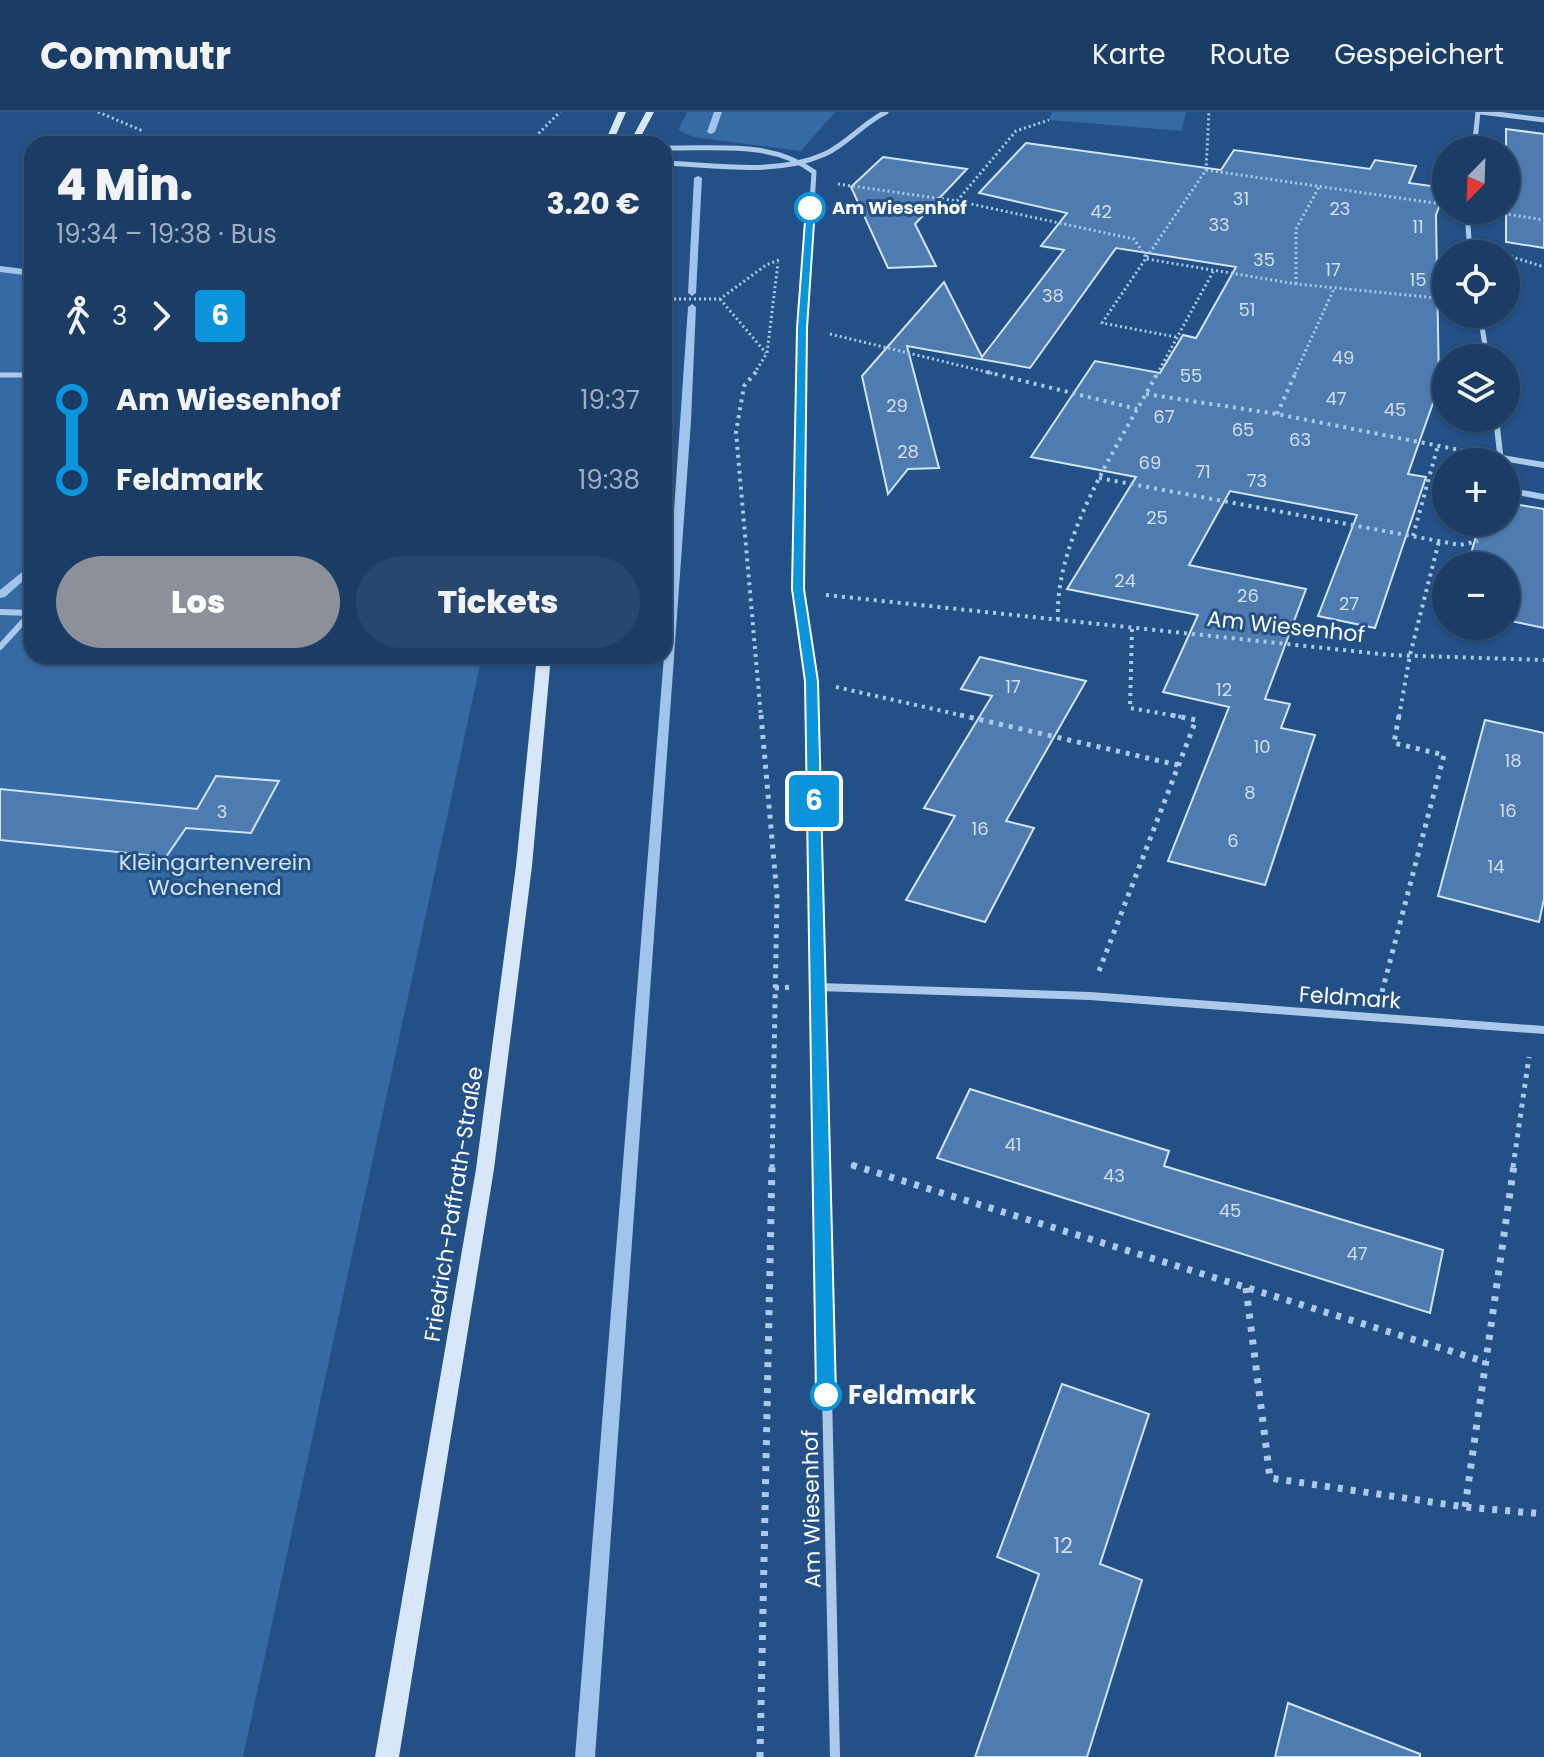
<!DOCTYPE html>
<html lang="de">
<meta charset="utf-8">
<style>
body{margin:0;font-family:Poppins,sans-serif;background:#27476e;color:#f1f3f6;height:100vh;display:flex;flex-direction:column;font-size:30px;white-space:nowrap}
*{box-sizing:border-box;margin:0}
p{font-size:26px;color:#9fadbf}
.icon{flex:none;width:44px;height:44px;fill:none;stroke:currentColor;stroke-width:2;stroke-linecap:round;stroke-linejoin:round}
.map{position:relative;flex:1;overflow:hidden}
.details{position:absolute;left:24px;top:24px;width:648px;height:528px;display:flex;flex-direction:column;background:#1a3c65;border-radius:24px;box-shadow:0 2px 6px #0004,0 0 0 2px #385679}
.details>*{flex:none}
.badge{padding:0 16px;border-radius:6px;font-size:28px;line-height:52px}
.needle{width:52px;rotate:203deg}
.fabs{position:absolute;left:1432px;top:24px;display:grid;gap:16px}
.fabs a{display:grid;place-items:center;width:88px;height:88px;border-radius:50%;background:#1a3c65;box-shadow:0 2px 6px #0004,0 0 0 2px #385679;font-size:40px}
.map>.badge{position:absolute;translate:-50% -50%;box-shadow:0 0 0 4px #fff}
.legs{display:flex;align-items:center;gap:12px;height:88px;padding:0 32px;font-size:26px}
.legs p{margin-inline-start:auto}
.head{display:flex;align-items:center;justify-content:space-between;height:136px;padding:0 32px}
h1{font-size:44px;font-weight:800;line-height:60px}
.button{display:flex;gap:16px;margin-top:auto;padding:16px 32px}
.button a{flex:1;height:92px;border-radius:48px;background:#8c9099;color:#fff;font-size:32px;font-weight:800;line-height:92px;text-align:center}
.button a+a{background:#27476e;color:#f1f3f6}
ul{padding:0 32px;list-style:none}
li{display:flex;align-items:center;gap:28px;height:80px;font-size:30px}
li i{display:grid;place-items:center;width:12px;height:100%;margin:0 10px;background:currentColor}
li i::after{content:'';width:20px;height:20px;margin:-10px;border:6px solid;border-radius:50%;background:#1a3c65}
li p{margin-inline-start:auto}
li:first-child i{background:linear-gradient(#0000 50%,currentColor 0)}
li:last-child i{background:linear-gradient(currentColor 50%,#0000 0)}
header{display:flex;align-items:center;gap:48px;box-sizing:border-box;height:112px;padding:0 40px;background:#1a3c65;border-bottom:2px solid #385679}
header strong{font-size:38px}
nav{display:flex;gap:44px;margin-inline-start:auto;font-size:28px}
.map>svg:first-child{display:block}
.green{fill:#366aa4}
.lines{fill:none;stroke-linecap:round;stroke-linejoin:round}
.stream{fill:#a0c4eb;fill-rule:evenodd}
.building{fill:#4e7cb1;stroke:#d0e3f7;stroke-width:2}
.path-far3{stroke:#acc9ea;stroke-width:3;stroke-dasharray:2 3;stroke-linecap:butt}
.path-far2{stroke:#acc9ea;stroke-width:4;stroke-dasharray:3 5;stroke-linecap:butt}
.path-far1{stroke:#acc9ea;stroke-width:5;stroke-dasharray:4 6;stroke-linecap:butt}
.path{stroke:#acc9ea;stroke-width:7;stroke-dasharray:5 8;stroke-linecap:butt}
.lane{stroke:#acc9ea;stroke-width:5}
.street-far3{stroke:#acc9ea;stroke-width:5}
.street-far2{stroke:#acc9ea;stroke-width:6}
.street-far1{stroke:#acc9ea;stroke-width:8}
.street{stroke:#acc9ea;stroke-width:10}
.secondary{fill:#d7e6f8;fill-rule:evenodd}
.line-1{fill:#0994dc;stroke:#fff;stroke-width:2}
.stop-1-dot{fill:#fff;stroke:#0994dc;stroke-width:4}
.labels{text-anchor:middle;stroke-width:6;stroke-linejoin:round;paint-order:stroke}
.number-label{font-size:18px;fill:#d3deec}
.far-stop-label{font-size:18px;font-weight:bold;fill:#fff;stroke:#225087;text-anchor:start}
.street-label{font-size:22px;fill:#fff;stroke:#225087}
.park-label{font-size:22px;fill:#d0e3f7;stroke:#225087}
.near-number-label{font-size:22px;fill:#d3deec}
.near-stop-label{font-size:26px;font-weight:bold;fill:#fff;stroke:#225087;text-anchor:start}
</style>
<header>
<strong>Commutr</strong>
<nav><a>Karte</a><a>Route</a><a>Gespeichert</a></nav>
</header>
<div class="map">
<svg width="1544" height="1645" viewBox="0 0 1544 1645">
<rect width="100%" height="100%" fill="#225087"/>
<path class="green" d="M687,0H835L801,39L693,25L678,18Z
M1052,0H1186L1182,19L1049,8Z
M0,154L32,158V544H482L243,1645H0Z"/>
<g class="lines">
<path class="stream" d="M714,0H722L715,20L711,22L707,20Z
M698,64L702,66L696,181L692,184L688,181L694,66Z
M0,154L32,158V164L0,160Z
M692,192L696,195L691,309L595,1645H575L664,544L688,195Z
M32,452V461L5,485L0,486V478Z"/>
</g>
<path class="building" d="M1506,17L1544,22V136L1506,130Z
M1026,31L1221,58L1234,38L1370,57L1375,48L1416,54L1409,71L1446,76L1436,103L1439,274L1408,362L1426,365L1375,516L1318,504L1357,403L1230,379L1189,453L1306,477L1265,587L1290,592L1281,616L1315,623L1265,773L1168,749L1229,595L1163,580L1198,503L1067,477L1136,365L1031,345L1095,249L1160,261L1183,223L1196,226L1236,155L1116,136L1030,256L907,234L939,356L908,357L888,382L862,264L944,170L982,245L1064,138L1041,134L1067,101L979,81Z
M883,45L967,57L915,112L936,154L888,156L851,75Z
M1514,392L1544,397V516L1506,508V454L1468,452L1480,410H1509Z
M980,545L1086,569L1006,709L1034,716L985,810L906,788L955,704L924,696L992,584L961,577Z
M1485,608L1544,621V787L1539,810L1438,784Z
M216,664L279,669L251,721L186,716L166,745L0,728V677L197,697Z
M970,977L1169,1039L1164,1054L1443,1138L1430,1201L937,1046Z
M1062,1272L1149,1302L1100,1452L1142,1468L1087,1645H975L1039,1462L997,1445Z
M1288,1591L1420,1642V1645H1275Z"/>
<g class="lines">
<path class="path-far3" d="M98,0L143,19
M528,32L560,0
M1206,58L1441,92
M838,72L957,89L1134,127L1147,147L1296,172L1446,187
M957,89L1016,19L1049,8
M1494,100L1544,108
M1506,143L1544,155
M1296,172V117L1319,75
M664,187H720L766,153L779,148
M720,187L766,241
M830,222L995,262
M1176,225L1102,211L1206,58L1209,0
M754,262L767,241L778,151
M1157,262L1214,158
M1295,262L1333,179L1330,176"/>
<path class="path-far2" d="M756,260L744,274L736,320L761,605
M987,260L1137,297
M1146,282L1277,302L1475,341
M1277,302L1296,260
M1099,366L1460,433L1478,429
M1413,424L1438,333
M826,483L1390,543L1544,548
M1058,508C1054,426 1120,331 1158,260
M1132,517L1130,596L1182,605
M836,575L969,605
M1399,605L1410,543L1439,429"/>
<path class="path-far1" d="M761,603L777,784L772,1055
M960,603L1178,653
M1099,859L1196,608L1171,603
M775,876L794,875
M1382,880L1444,643L1394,631L1399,603
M851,1053L859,1055
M1513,1055L1529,945"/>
<path class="path" d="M852,1053L1486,1250
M1246,1176L1270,1366L1465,1395L1544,1402
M1465,1395L1514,1053
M760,1645L772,1053"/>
<path class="lane" d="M0,263H32"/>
<path class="street-far3" d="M1481,0L1544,8
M664,36C715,37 771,28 814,60L801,262
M1474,38L1478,0
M664,51C716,53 776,64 825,42C847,32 863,11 886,0
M1467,98L1470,142
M1480,202L1487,246"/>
<path class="street-far2" d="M801,260L798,477L811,569L812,605
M1496,306L1501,350
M1502,346L1544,353
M1506,378L1544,385
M0,500L31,501
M0,535L32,500"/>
<path class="street-far1" d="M812,603L822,1055
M818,875L1090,884L1544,918"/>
<path class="street" d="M822,1053L835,1645"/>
<path class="secondary" d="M618,0H626L612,32H604Z
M646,0H654L637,32H629Z
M537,544H551L532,754L494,1057L399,1645H375L476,1057L516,754Z"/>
</g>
<path class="line-1" d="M810,94L815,96L807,216L804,477L818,569L836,1283L833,1289L826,1292L819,1289L816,1283L805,569L792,477L797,216L806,96Z"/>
<g class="stop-1-dot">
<circle cx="810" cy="96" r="14"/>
<circle cx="826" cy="1283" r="14"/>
</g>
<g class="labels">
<g class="number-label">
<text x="1241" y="93">31</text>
<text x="1340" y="103">23</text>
<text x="1101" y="106">42</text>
<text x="1219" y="119">33</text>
<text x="1418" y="121">11</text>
<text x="1264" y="154">35</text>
<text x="1333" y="164">17</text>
<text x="1418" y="174">15</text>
<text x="1053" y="190">38</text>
<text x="1247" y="204">51</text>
<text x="1343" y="252">49</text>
<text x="1191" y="270">55</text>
<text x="1336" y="293">47</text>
<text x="897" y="300">29</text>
<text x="1395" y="304">45</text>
<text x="1164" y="311">67</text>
<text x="1243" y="324">65</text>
<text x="1300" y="334">63</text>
<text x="908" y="346">28</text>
<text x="1150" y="357">69</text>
<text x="1203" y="366">71</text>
<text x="1257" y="375">73</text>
<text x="1157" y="412">25</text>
<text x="1125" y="475">24</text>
<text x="1248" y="490">26</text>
<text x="1349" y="498">27</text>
<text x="1013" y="581">17</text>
<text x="1224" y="584">12</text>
<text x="1262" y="641">10</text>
<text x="1513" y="655">18</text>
<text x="1250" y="687">8</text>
<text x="1508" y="705">16</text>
<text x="222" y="706">3</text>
<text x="980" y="723">16</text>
<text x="1233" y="735">6</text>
<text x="1496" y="761">14</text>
<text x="1013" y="1039">41</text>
<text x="1114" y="1070">43</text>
<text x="1230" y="1105">45</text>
<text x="1357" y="1148">47</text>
</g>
<g class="far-stop-label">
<text x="832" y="102">Am Wiesenhof</text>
</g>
<g class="street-label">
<text transform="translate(1286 514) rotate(6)" y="8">Am Wiesenhof</text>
<text transform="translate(1350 885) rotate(4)" y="8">Feldmark</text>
<text transform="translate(453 1092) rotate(-81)" y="8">Friedrich-Paffrath-Straße</text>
<text transform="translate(811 1397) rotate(-91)" y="8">Am Wiesenhof</text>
</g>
<g class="park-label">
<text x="215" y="758">Kleingartenverein<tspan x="215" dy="25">Wochenend</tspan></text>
</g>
<g class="near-number-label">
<text x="1063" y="1441">12</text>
</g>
<g class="near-stop-label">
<text x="848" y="1292">Feldmark</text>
</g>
</g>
</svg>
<div class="fabs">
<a><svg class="needle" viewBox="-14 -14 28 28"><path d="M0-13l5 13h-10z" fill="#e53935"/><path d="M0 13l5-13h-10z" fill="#9fadbf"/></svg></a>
<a><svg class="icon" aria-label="locate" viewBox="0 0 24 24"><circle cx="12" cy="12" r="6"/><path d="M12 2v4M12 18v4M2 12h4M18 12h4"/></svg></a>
<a><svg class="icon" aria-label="layers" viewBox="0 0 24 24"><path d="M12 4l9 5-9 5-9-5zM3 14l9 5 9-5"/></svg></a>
<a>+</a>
<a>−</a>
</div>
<b class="badge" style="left:814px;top:689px;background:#0994dc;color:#fff">6</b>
<section class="details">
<div class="head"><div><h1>4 Min.</h1><p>19:34 – 19:38 · Bus</p></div><b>3.20 €</b></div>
<div class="legs"><svg class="icon" aria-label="walk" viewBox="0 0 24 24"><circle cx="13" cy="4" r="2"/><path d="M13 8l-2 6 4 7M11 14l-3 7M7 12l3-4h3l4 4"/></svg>3<svg class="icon" aria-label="forward" viewBox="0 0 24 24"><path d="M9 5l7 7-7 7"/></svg><b class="badge" style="background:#0994dc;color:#fff">6</b></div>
<ul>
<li><i style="color:#0994dc"></i><b>Am Wiesenhof</b><p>19:37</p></li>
<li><i style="color:#0994dc"></i><b>Feldmark</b><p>19:38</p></li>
</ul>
<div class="button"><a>Los</a><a>Tickets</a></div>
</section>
</div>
